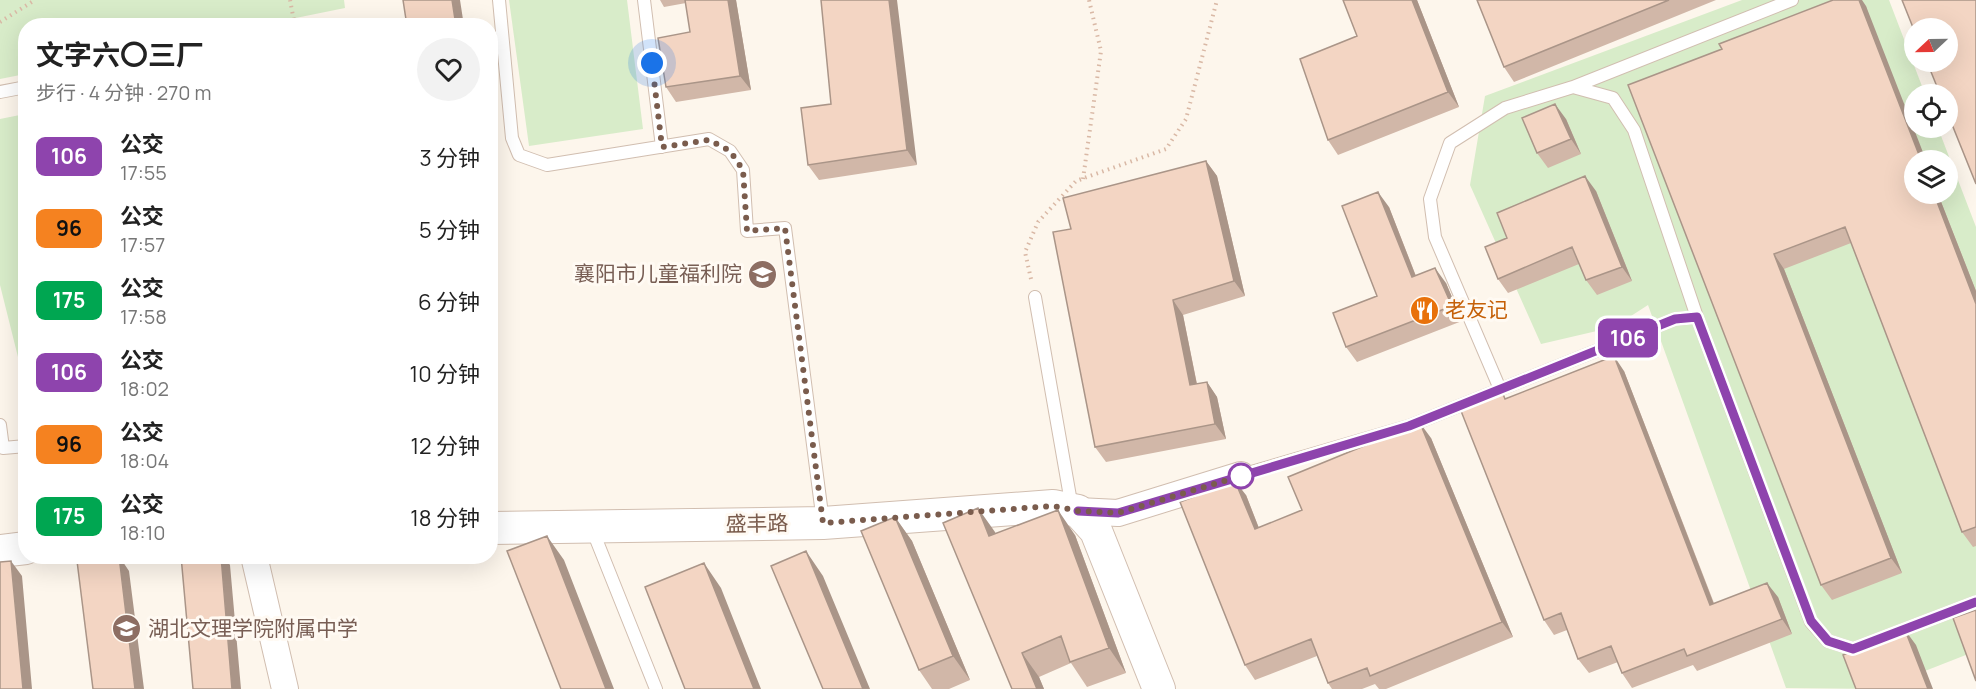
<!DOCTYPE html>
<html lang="zh">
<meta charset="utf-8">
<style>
body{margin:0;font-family:Manrope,"Noto Sans SC",sans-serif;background:#f2f2f2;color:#222;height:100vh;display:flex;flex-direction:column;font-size:22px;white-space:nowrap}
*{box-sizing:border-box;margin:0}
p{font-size:20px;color:#767676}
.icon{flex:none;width:33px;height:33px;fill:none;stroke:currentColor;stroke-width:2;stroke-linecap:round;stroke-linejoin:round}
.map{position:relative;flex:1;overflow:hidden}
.side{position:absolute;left:18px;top:18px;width:480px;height:546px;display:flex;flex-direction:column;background:#fff;border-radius:24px;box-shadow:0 6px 24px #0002}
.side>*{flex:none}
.badge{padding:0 12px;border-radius:9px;font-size:21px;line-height:39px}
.needle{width:39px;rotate:248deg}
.fabs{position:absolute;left:1904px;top:18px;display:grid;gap:12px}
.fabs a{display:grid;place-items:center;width:54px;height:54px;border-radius:50%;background:#fff;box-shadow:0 6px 24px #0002;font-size:30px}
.you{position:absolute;width:30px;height:30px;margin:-15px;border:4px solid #fff;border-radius:50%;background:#1a73e8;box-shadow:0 0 0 9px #1a73e833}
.map>.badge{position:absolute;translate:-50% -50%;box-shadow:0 0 0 3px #fff}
.round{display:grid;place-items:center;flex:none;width:63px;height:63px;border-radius:32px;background:#f2f2f2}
.overview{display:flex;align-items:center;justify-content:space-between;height:102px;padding:0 18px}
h1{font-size:28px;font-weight:700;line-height:45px}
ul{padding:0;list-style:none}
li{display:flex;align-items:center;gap:18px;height:72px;padding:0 18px}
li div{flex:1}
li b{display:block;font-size:22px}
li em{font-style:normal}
li .badge{min-width:66px;font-weight:700;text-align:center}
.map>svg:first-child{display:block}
.green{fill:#d8ecc9;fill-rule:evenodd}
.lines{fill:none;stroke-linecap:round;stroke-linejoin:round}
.service-casing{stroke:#d1beb0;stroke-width:14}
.minor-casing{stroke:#d1beb0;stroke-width:28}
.tertiary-casing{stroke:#d1beb0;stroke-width:34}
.path{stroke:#d9b8a5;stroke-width:4;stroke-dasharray:1.5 4.5;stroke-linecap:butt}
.service{stroke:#fff;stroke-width:12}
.minor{stroke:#fff;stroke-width:26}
.tertiary{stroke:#fff;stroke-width:32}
.wall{fill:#d1b7a8}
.shaded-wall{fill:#aa9588}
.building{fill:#f3d5c3;stroke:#aa9588;stroke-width:1.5}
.line-casing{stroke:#fff;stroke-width:14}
.line{stroke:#8e44ad;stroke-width:9}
.walk{stroke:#7a5c4d;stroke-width:6;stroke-dasharray:0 10.8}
.stop-dot{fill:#fff;stroke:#8e44ad;stroke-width:3}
.labels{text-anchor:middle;stroke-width:6;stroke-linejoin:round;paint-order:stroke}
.education-label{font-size:21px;fill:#785e54;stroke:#fffaf3;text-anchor:end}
.food-label{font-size:21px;fill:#c56008;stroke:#fffaf3;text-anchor:start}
.street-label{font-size:21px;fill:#7a5c4d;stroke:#fffaf3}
</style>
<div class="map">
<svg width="1976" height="689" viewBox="0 0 1976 689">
<rect width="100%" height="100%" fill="#fdf6ec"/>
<path class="green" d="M0,0H344L345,8L261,25L26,26L25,74L0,79Z
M509,0H627L643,129L529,146Z
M1742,0H1889L1925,94H1914V128H1938L1976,227V651L1879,689L1786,688L1648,305L1614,327L1541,344L1470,185L1485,96ZM1914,160H1947V194H1914Z
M25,114L26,367L21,369L0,285V119Z"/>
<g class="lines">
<defs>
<path id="service" d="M499,0L512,138L519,155L547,165L709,139L730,151L743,170L747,231L785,228L823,522
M644,0L662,147
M1573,87L1792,0
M0,92L26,87
M1035,297L1072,508
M1697,317L1811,622L1828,641L1853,649L1976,602
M0,425L3,448L26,446
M1241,475L1409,426L1675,319L1697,317L1634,130L1613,98L1573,87L1505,108L1450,143L1430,199L1435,237L1500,389
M592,529L656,689"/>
<path id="minor" d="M1078,511L1118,513L1241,475
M254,556L285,689"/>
<path id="tertiary" d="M490,528L823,523L1053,506L1078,511L1096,531L1159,689
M0,551L26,548"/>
</defs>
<use href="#service" class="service-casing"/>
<use href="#minor" class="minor-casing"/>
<use href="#tertiary" class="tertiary-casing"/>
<path class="path" d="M290,0L295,26
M0,22L35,0
M1083,179L1101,51L1089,0
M1031,279L1025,252L1038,222L1076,181L1166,149L1186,119L1217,0"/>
<use href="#service" class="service"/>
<use href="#minor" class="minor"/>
<use href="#tertiary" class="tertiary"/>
</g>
<path class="wall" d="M660,0H736L751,90L676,102L666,87L690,32L686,3L664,7Z
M821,0L917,165L819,180L808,165L831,104Z
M1343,0H1417L1459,107L1338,155L1328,140L1357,36Z
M1477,0H1716L1514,82L1504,67Z
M1866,6L1914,194H1938L1976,291V546L1973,547L1962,532L1851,243L1784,269L1902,573L1832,600L1821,585L1722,49Z
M1566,119L1581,154L1548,168L1537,153Z
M1206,161L1217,176L1245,296L1183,315L1197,384L1207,382L1217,397L1226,439L1106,462L1095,447L1071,229Z
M1596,191L1632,281L1597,295L1586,280L1579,264L1508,293L1498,279L1507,238Z
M1389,207L1416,276L1446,283L1462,321L1357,362L1346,347L1377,296Z
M1624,371L1714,603L1778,597L1792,634L1697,671L1693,665L1632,688L1622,673L1618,662L1589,673L1578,659L1567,630L1554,635L1544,620L1506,398Z
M1431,438L1513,637L1386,689H1379L1375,684L1362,689H1332L1328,683L1317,656L1255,680L1245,665L1246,495L1259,528L1302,510Z
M895,517L912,541L970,680L949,689H932L919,670Z
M995,533L1075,535L1126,673L1087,687L1071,663L1039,677L1044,689H1012Z"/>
<path class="shaded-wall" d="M452,0H460L464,26H456Z
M728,0H736L751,90L740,76Z
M889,0H897L917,165L907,150Z
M1412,0H1417L1459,107L1448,92Z
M1859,0H1862L1866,6L1926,160H1921Z
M1555,104L1566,119L1581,154L1571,139Z
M1206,161L1217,176L1245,296L1234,281Z
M1585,176L1596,191L1632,281L1622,267Z
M1378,192L1389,207L1422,292L1412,277Z
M1934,194H1938L1976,291V304Z
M1774,254L1784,269L1902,573L1891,558Z
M1435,268L1446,283L1462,321L1452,306Z
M1173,300L1183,315L1200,400L1190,385Z
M1614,356L1624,371L1720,620L1710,605Z
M1207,382L1217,397L1226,439L1215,424Z
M1420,423L1431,438L1513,637L1502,622Z
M1235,481L1246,495L1265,544L1255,529Z
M978,508L995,532L1006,560L989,536Z
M1058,510L1075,535L1126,673L1109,648Z
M895,517L912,541L970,680L953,656Z
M547,536L564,560L614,689H606Z
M806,551L823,576L870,689H863Z
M119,556L129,571L144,689H135Z
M221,556H224L230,565L241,689H232Z
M11,561L22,576L32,689H23Z
M704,563L721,588L761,689H754Z
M1767,583L1778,597L1792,634L1782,619Z
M1905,630L1916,645L1933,689H1928Z
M1022,653L1039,677L1044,689H1037Z"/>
<path class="building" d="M403,0H452L456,26H407Z
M685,0H728L740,76L666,87L658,38L690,32Z
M821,0H889L907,150L808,165L801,108L831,104Z
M1343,0H1412L1448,92L1328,140L1300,59L1357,36Z
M1477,0H1669L1504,67Z
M1833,0H1859L1921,160H1914V194H1934L1976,304V527L1962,532L1845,227L1774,254L1891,558L1821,585L1628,85L1722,49L1719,44Z
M1902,0H1976V184L1947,112V94H1940L1927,62H1947V28H1914V30Z
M1555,104L1571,139L1537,153L1522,118Z
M1206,161L1234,281L1173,300L1190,385L1207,382L1215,424L1095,447L1053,232L1071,229L1063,198Z
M1585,176L1622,267L1586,280L1572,247L1498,279L1485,247L1507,238L1497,213Z
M1378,192L1412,277L1435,268L1452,306L1346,347L1333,313L1377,296L1342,206Z
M1614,356L1710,605L1767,583L1782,619L1687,656L1684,649L1622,673L1611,646L1578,659L1561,613L1544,620L1461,411L1503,394L1505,399Z
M1420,423L1502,622L1370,676L1367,668L1328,683L1311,639L1245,665L1180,502L1235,481L1255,529L1302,510L1288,477Z
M978,508L989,536L1058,510L1109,648L1070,662L1061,636L1022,653L1037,689H1012L943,523Z
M895,517L953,656L919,670L861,531Z
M547,536L606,689H561L507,551Z
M806,551L863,689H823L771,566Z
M112,556H119L135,689H93L77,561Z
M181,556H221L232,689H193Z
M11,561L23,689H0V562Z
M704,563L754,689H685L645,587Z
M1976,610V681L1953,618Z
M1905,630L1928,689H1856L1843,655Z"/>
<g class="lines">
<defs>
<path id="line" d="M1078,511L1118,513L1409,426L1675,319L1697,317L1811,621L1828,641L1853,649L1976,602"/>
</defs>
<use href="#line" class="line-casing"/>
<use href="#line" class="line"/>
<path class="walk" d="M652,63L662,147L709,140L730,151L743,170L747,231L785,228L823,523L1053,506L1078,511L1118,513L1241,476"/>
</g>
<defs>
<symbol id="school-disc" viewBox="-11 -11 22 22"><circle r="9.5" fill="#8d6e63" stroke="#fffaf3"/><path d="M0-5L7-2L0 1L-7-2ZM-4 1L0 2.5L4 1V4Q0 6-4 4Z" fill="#fff"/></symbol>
<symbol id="restaurant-disc" viewBox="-11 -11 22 22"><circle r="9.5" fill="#e8710a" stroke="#fffaf3"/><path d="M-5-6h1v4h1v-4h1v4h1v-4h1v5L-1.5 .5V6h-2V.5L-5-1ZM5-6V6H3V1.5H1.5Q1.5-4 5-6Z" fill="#fff"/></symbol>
</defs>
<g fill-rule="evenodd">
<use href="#school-disc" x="746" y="258" width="33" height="33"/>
<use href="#restaurant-disc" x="1408" y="294" width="33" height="33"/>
<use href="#school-disc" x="110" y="612" width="33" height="33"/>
</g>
<circle class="stop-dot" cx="1241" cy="476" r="12"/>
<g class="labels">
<g class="education-label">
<text x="742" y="281">襄阳市儿童福利院</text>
<text x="148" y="636" text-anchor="start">湖北文理学院附属中学</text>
</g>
<g class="food-label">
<text x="1445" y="317">老友记</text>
</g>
<g class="street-label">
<text transform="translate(757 524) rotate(-1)" y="7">盛丰路</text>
</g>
</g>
</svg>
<div class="fabs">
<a><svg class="needle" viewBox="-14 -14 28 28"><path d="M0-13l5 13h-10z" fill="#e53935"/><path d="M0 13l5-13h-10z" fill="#767676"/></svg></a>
<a><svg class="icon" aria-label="locate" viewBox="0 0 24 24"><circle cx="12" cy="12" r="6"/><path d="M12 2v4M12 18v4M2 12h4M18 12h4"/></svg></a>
<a><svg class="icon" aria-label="layers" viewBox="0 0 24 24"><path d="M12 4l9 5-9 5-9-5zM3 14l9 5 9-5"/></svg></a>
</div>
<div class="you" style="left:652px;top:63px"></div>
<b class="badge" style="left:1628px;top:338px;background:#8e44ad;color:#fff">106</b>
<section class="side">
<div class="overview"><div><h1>文字六〇三厂</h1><p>步行 · 4 分钟 · 270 m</p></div><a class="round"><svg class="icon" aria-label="heart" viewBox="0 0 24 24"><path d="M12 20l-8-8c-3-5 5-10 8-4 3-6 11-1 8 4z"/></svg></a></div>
<ul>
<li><span class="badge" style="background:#8e44ad;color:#fff">106</span><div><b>公交</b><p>17:55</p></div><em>3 分钟</em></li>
<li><span class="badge" style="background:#f58220;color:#111">96</span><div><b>公交</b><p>17:57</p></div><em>5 分钟</em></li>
<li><span class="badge" style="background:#00a651;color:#fff">175</span><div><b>公交</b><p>17:58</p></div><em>6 分钟</em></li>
<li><span class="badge" style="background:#8e44ad;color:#fff">106</span><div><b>公交</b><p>18:02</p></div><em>10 分钟</em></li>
<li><span class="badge" style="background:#f58220;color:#111">96</span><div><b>公交</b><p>18:04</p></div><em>12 分钟</em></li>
<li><span class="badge" style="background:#00a651;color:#fff">175</span><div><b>公交</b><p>18:10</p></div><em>18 分钟</em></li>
</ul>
</section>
</div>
